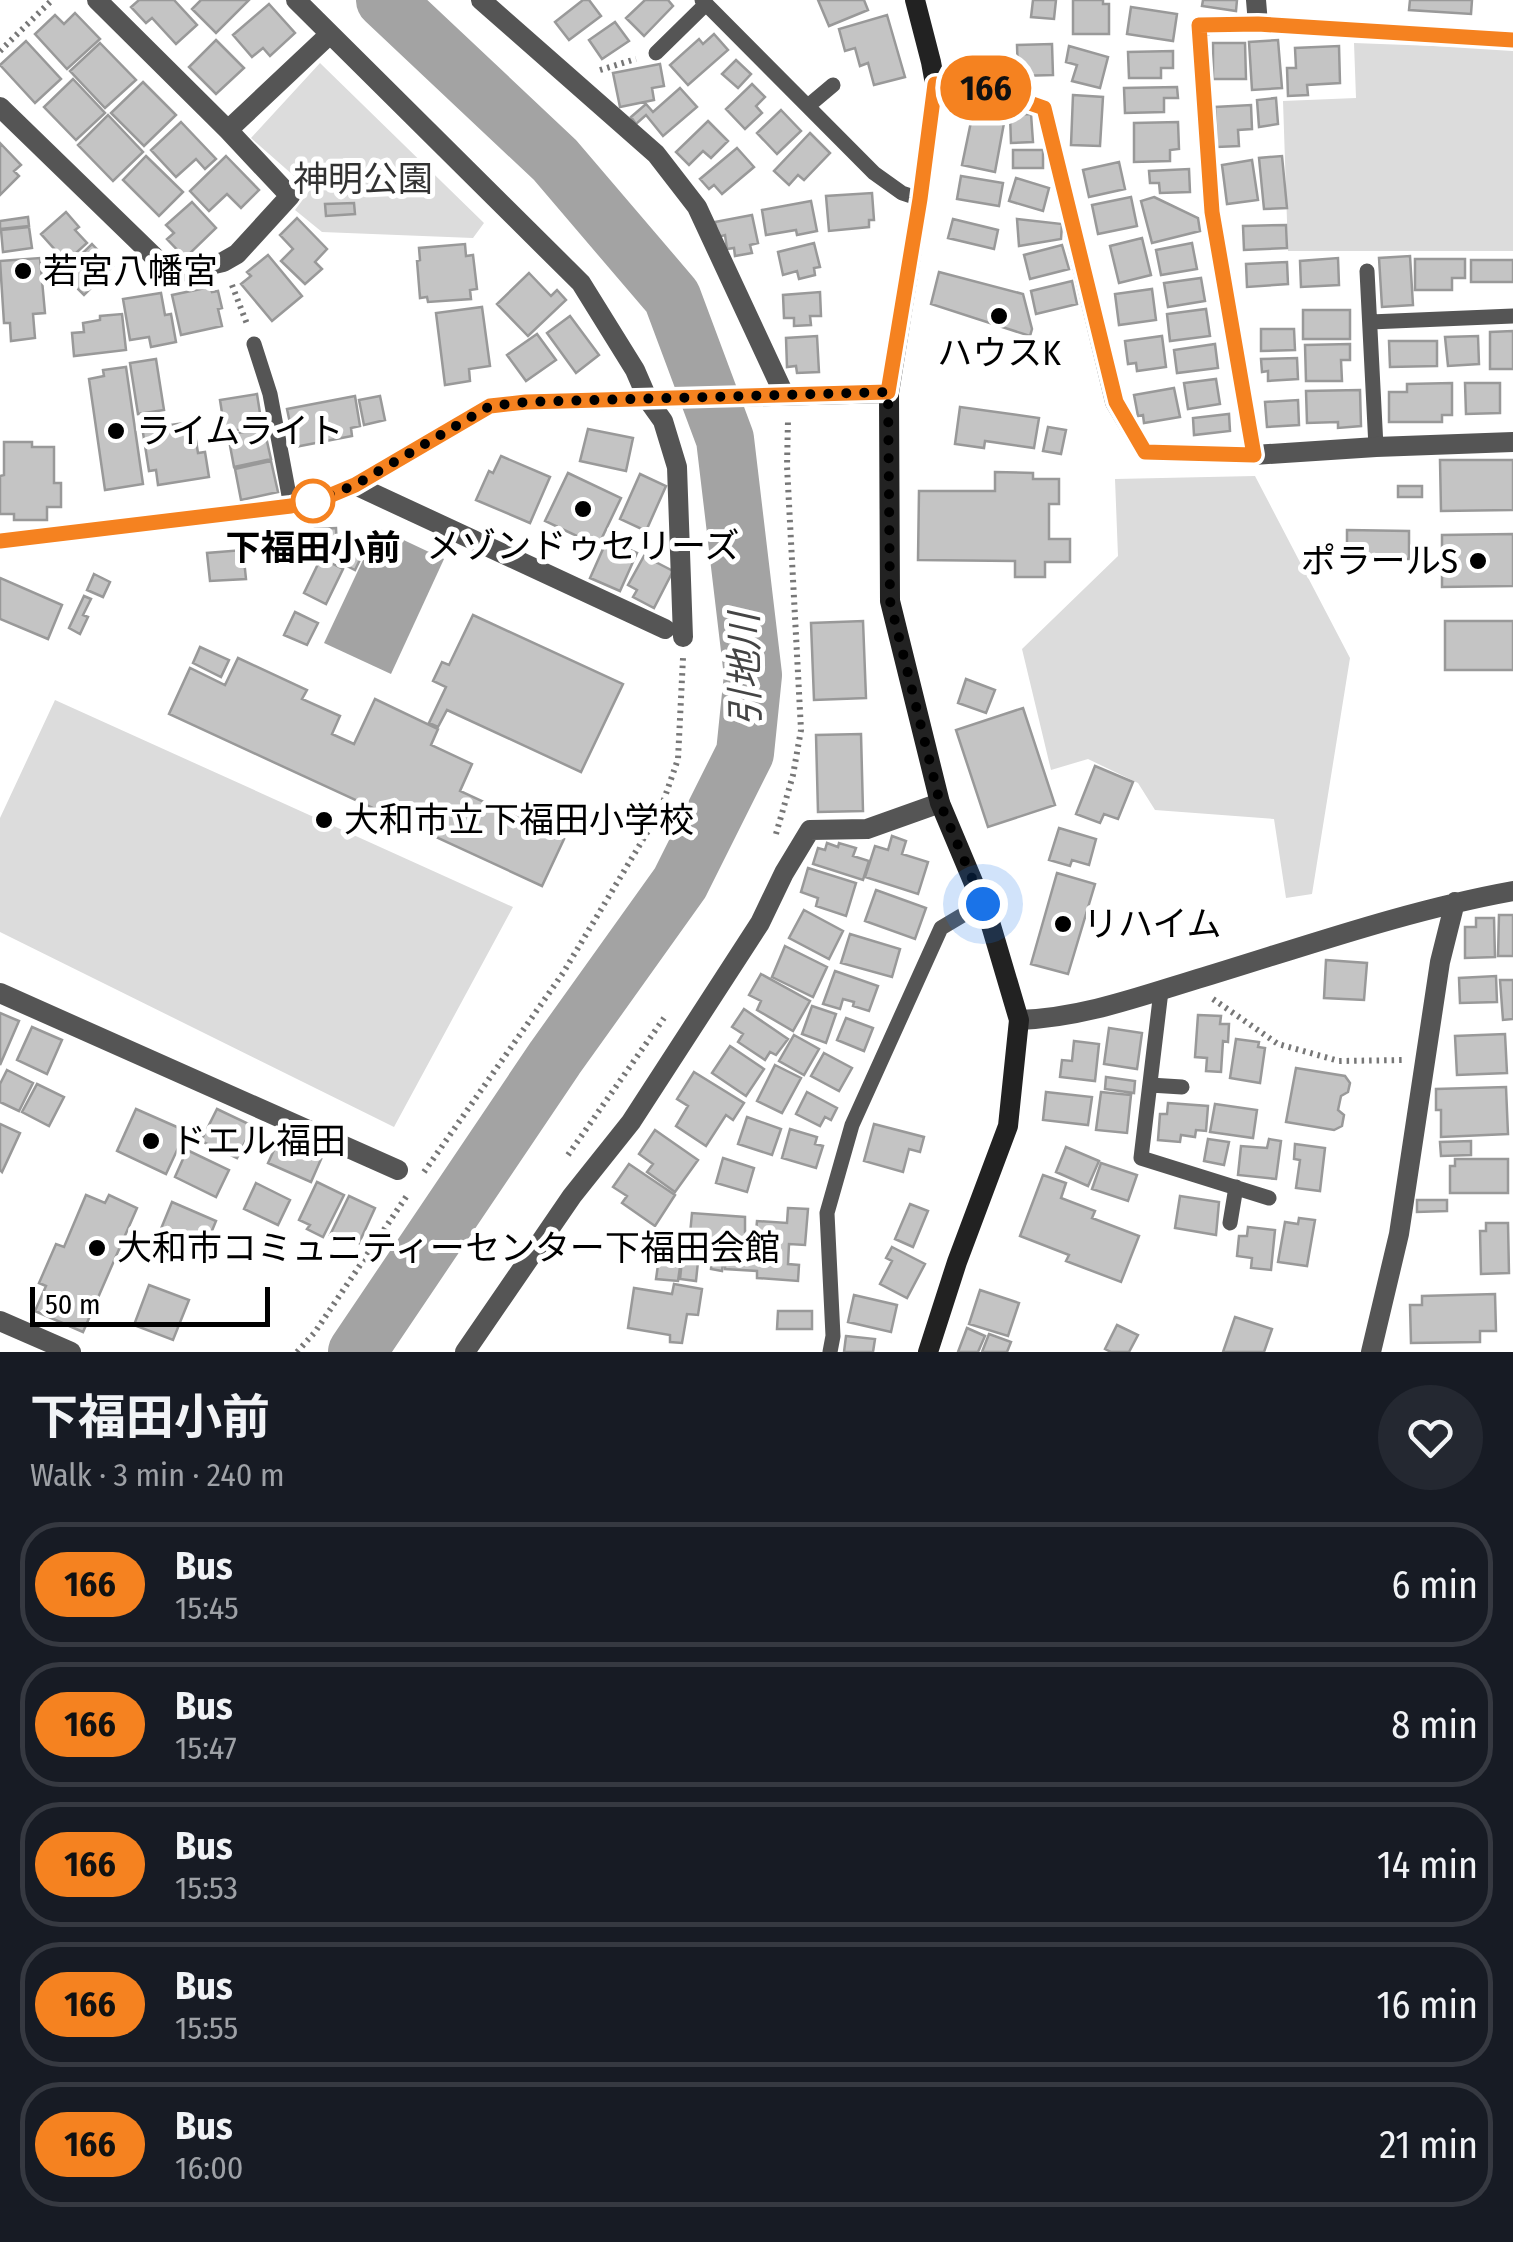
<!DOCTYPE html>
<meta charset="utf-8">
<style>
body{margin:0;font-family:"Fira Sans Condensed","Noto Sans JP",sans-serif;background:#242831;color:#f1f3f6;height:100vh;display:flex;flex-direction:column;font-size:38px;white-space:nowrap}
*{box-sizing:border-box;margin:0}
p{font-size:32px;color:#9ea1a6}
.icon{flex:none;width:55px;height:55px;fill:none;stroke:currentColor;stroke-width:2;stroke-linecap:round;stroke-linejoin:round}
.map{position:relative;height:1352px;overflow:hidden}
.drawer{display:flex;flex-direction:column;background:#171b24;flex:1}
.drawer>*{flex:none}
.badge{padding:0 20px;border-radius:32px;font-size:35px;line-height:65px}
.scale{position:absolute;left:30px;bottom:25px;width:240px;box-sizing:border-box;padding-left:10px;border:5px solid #000;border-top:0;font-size:28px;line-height:35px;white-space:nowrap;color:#000;-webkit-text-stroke:8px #fff;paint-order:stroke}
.you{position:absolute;width:50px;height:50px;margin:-25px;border:8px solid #fff;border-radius:50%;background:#1a73e8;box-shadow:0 0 0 15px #1a73e833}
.map>.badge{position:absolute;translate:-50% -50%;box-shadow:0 0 0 5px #fff}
.round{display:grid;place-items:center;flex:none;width:105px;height:105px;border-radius:52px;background:#242831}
.headline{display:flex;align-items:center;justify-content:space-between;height:170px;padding:0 30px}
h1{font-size:48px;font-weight:700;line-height:75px}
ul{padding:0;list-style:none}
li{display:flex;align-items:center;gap:30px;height:125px;margin:0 20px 15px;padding:0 10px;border:5px solid #363941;border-radius:40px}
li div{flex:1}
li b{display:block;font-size:38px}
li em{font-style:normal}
li .badge{min-width:110px;font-weight:700;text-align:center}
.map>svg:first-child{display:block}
.green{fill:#dcdcdc}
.water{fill:#a3a3a3}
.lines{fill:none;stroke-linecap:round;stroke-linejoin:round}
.river{stroke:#a3a3a3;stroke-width:58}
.building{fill:#c4c4c4;stroke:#999;stroke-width:2.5}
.path{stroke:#777;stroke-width:6;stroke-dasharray:2.5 5;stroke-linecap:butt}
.lane{stroke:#555;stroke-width:15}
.street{stroke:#555;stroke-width:20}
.secondary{stroke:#222;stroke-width:20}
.line-casing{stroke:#fff;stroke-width:22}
.line{stroke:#f58220;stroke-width:15}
.walk{stroke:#000;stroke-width:10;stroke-dasharray:0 18}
.poi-dot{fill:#000;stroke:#fff;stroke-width:4}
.stop-dot{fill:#fff;stroke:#f58220;stroke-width:5}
.labels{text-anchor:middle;stroke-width:10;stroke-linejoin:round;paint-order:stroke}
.park-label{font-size:35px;fill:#333;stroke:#fff}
.poi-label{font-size:35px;fill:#000;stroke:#fff;text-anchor:start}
.stop-label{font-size:35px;font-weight:bold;fill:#000;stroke:#fff}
.water-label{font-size:38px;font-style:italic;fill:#444;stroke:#fff}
</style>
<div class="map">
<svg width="1513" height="1352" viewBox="0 0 1513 1352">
<rect width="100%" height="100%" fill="#fff"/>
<path class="green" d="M1354,43L1513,49V251H1288L1283,101L1356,98Z
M320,63L484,223L473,238L322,232L295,210L310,190L251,138Z
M1255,476L1350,658L1312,894L1286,898L1274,819L1155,810L1138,783L1088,759L1051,770L1022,649L1118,556L1115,479Z
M55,700L513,907L394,1127L0,932V818Z"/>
<path class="water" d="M378,528L444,559L391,674L324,643Z"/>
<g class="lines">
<path class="river" d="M357,1352L555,1058L680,883L745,753L753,675L725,439L672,297L555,160L385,0"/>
</g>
<path class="building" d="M139,0H174L197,25L176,44L152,18L146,23L131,7Z
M201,0H249L216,33L192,9Z
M583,0H589L601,16L569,40L555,22Z
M645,0H668L673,6L644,36L626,18Z
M818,0H864L868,10L829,26Z
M1033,0H1056L1054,19L1031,17Z
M1073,0H1103V4H1109V34H1073Z
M1203,0H1237L1236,11L1202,6Z
M1410,0H1472L1471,14L1409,10Z
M269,4L295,33L270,56L263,48L252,57L233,35Z
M1131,7L1177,14L1173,41L1127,34Z
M75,13L100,39L67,69L35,34L55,15L64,24Z
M887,15L905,77L874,85L868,63L860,66L855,48L845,51L839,29Z
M615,22L629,41L602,59L589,40Z
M714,34L728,50L688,85L670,65L699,39L703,44Z
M216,40L244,68L216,94L189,67Z
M1278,40L1282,88L1252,90L1249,42Z
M26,41L61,79L35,103L0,65Z
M100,43L136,80L105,108L70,71Z
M1213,43H1245L1246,79H1213Z
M1052,44L1053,75L1018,76L1017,45Z
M1069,46L1108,57L1100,88L1072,81L1077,65L1066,62Z
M1339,46L1340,83L1307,85L1308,95L1288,96L1287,68H1296L1295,48Z
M1173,51V68H1161V78H1129L1128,52Z
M736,60L751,74L738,88L722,74Z
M660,64L664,86L652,88L654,100L620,107L613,73Z
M73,79L105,113L76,140L44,107Z
M143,82L176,115L144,146L111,113Z
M752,84L765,97L756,106L762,113L745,129L726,109Z
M1177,87L1178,98H1164V112L1125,113L1124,88Z
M680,88L697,107L663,136L646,115L636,124L631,117L646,104L653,112Z
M1073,95L1103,97L1100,146L1071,145Z
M1276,98L1278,124L1259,127L1257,100Z
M1251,105L1252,129L1238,130L1239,146L1217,147L1215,107Z
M781,110L801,131L777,154L757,133Z
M1031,114L1033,142L1011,143L1010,115Z
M108,115L143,152L113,181L78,145Z
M972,117L1004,123L995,172L962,165Z
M708,121L728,141L711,158L703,151L689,165L676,152Z
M181,122L216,159L205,169L196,159L176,177L151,150Z
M1178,122L1179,149L1170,150V161L1134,162V123Z
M810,133L830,153L804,180L798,175L789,185L774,171Z
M0,143L21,165L14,171L19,176L0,195Z
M737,148L754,167L722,194L714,185L709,189L700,179Z
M1013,150H1043V168H1013Z
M146,156L183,192L159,216L123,180Z
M226,156L259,190L241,208L227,194L209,211L190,191Z
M1282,156L1287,208L1264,209L1259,158Z
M1252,160L1258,200L1227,204L1222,165Z
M1119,162L1125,189L1089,197L1083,170Z
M1189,169L1190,192L1160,193L1159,183H1150L1149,171Z
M961,176L1003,183L999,206L957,199Z
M1016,178L1049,188L1043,211L1009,201Z
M872,193L874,220H869V227L829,231L826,196Z
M1131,197L1137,226L1098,234L1092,205Z
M1154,197L1198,218L1200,231L1152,243L1141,201Z
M811,201L817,231L797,235L796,230L766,235L762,210Z
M192,202L216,228L185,258L167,239L174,233L166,225Z
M354,203L355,214L326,216L325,204Z
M66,212L79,227L75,230L87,243L66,262L41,234Z
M752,215L758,243L750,245L752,253L735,256L734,248L727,249L725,235L718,237L715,222Z
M28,217L29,226L0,229V221Z
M297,218L327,249L315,262L322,269L305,284L281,261L293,249L280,235Z
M953,219L998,230L994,249L948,238Z
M1017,219L1062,224L1061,239L1019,246Z
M1286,225L1287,248L1244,250L1243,226Z
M29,227L32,248L3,252L1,230Z
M1142,238L1151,275L1119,283L1110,246Z
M814,243L820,267L814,268L815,275L799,279L797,271L783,275L778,252Z
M1192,243L1197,269L1161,275L1156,250Z
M92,244L113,266L84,295L62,273Z
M465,244L466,256L473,255L477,289L470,290L471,299L428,302L427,297L420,298L417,261L420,260L419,248Z
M1062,245L1069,269L1030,279L1024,255Z
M268,255L302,296L272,321L241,284L251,276L247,272Z
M1410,256L1413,305L1382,307L1379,258Z
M40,258L45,313L33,314L35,338L11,341L10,323H4L0,261Z
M1338,258L1339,285L1301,287L1300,261Z
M1415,259H1465V278H1452V290H1415Z
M1471,260H1513V282H1471Z
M1287,262L1288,284L1247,287L1246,264Z
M939,272L1023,294L1032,329L1030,336L931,304Z
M529,273L551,296L557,290L566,300L528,336L497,304Z
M1201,278L1205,301L1168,307L1164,283Z
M1072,281L1077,304L1036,314L1031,291Z
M210,287L212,292L218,291L222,308L218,309L222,326L181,335L172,295Z
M1152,289L1156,320L1119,325L1115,294Z
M820,292L821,316H810L811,325L794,326V318H784L783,295Z
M161,293L165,315L171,314L176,342L151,347L149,337L130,340L123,299Z
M482,307L490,366L469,369L470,381L445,385L436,313Z
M1206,309L1210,336L1170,341L1167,314Z
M1303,310H1350V339H1303Z
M122,314L126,350L74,356L72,333L84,332L83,323L100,320V316Z
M570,316L599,355L576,373L547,333Z
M1261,329H1294L1295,350L1261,351Z
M1513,331V369H1490V332Z
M537,334L556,360L526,381L507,355Z
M817,336L819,372L797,373L796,366L787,367L786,338Z
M1162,336L1166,367L1137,371L1136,363L1128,364L1125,341Z
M1478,336L1479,364L1448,366L1445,337Z
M1389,341H1437V366L1390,367Z
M1215,344L1218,368L1177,373L1174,350Z
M1350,344V360H1341L1342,381H1306L1305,345Z
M1297,358L1298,379L1268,381V371L1262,372L1261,359Z
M156,359L164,410L138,414L130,363Z
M126,367L143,484L105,490L89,379L104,376L103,370Z
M1216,379L1220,404L1188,409L1184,383Z
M1452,383V415H1442V422H1389V392H1407V384Z
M1465,383H1500V413L1466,414Z
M1174,388L1180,417L1144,423L1143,415L1138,416L1134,395Z
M1360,390L1361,426L1338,428V422L1307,423L1306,391Z
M257,394L262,426L225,432L220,400Z
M355,396L360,426L351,428L352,436L295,447L287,409Z
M380,396L385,420L364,425L359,400Z
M1298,400L1299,425L1267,427L1265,402Z
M960,407L1039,418L1034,448L985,441L984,448L955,444Z
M1229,414L1230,431L1194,435L1193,418Z
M162,416L163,426L193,422L198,453L205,452L209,477L158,485L156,470L149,471L141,420Z
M1048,427L1066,430L1061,454L1043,451Z
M264,428L271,459L234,467L228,435Z
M588,429L633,438L626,471L580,461Z
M4,442H32V447H54V483H61V507H47V520H14V514H0V476L4,475Z
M501,456L550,477L530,523L476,500L489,471L493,473Z
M1440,460H1513V510L1441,511Z
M271,461L278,492L241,500L235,469Z
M995,472L1033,473V479H1059V504H1049V539H1070V562H1045V577H1015V561L918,560L919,491H995Z
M568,473L621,498L598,546L545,521Z
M640,474L666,486L646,531L620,519Z
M1398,486H1422V497H1398Z
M336,528L337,548L316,550L315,529Z
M1347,530L1409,531V559L1347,558Z
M1513,534V586L1442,587V535Z
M607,540L637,553L620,591L590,578Z
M356,543L366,547L355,570L345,565Z
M243,550L246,579L210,581L207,553Z
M644,556L673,571L654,608L633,597L637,590L628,585Z
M321,558L343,569L326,604L304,593Z
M94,574L110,582L103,597L87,590Z
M0,578L62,605L48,639L0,619Z
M84,596L91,599L83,615L88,617L80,634L69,628Z
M295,612L318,623L307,645L284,635Z
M473,615L623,684L581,772L447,710L438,727L429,723L446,687L433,681L442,662L449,665Z
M863,621L866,698L814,700L811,623Z
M1445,621H1513V670H1445Z
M200,647L229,660L221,677L193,663Z
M238,658L307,690L302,699L340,716L332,734L354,744L375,699L438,729L431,745L472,764L460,791L564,839L542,886L169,714L190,668L225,685Z
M966,679L995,690L986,713L958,703Z
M1023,708L1055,805L988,827L956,730Z
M861,734L863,811L818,812L816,735Z
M1095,766L1133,782L1118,819L1104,814L1100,823L1076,814Z
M1059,828L1096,839L1089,865L1072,860L1070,866L1049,860Z
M892,836L906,841L902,854L928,862L918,894L865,877L875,846L888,850Z
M827,843L838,847L839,843L856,848L853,856L869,861L863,880L813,864L818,848L825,850Z
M808,868L856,883L846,916L816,906L818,898L801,892Z
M1057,873L1095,884L1068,974L1031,964Z
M876,890L926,908L915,939L865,921Z
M804,910L843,931L829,959L789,938Z
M1499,915H1513V956H1498Z
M1476,918H1494L1495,957L1465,958V927H1476Z
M850,934L900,949L892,977L841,963Z
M785,946L827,967L813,997L772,977Z
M1326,960L1367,963L1364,1000L1324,998Z
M835,971L878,986L869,1011L853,1006L854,1002L843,999L840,1009L823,1004Z
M761,974L810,1001L793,1031L757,1010L761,1001L749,995Z
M1496,976L1497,1002L1460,1003L1459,978Z
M1500,980H1513V1019L1503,1020Z
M812,1006L836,1014L826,1043L802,1034Z
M744,1009L788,1039L776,1055L770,1052L765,1060L738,1042L743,1034L732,1027Z
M0,1013L19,1021L0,1065Z
M1198,1015L1221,1016L1220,1024H1229L1228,1042L1223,1041L1221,1072L1206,1071L1207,1058L1195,1057Z
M846,1018L873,1028L864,1051L837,1040Z
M32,1027L62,1040L47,1074L17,1060Z
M1109,1028L1142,1033L1137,1069L1104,1064Z
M1505,1034L1507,1073L1457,1075L1455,1036Z
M794,1035L819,1049L804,1075L779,1061Z
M1236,1039L1259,1042L1258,1047L1265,1048L1260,1083L1230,1078Z
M1074,1041L1099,1044L1095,1081L1060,1077L1062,1060L1072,1061Z
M730,1046L764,1069L746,1096L712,1073Z
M824,1053L852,1068L839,1091L811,1076Z
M775,1065L801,1078L782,1113L757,1101Z
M1296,1068L1345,1076L1350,1083L1348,1092L1341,1096L1338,1110L1344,1115L1342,1126L1334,1130L1286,1122Z
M7,1070L33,1083L19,1111L0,1102V1084Z
M694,1072L744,1103L733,1120L726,1115L706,1146L676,1126L688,1106L677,1099Z
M1106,1077L1135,1081L1134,1093L1105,1089Z
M37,1084L64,1097L49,1126L22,1112Z
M1506,1087L1508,1134L1441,1137V1110H1436V1089Z
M807,1092L837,1108L831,1120L825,1117L820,1126L796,1114Z
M1046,1092L1092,1097L1088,1125L1043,1120Z
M1101,1092L1131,1095L1127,1133L1096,1130Z
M1168,1103L1208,1106L1206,1131L1196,1130L1195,1137L1181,1135L1180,1142L1158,1140L1160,1114H1167Z
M1215,1104L1257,1110L1253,1138L1210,1132Z
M136,1109L186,1131L166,1174L117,1151Z
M217,1109L253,1126L237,1158L201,1141Z
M747,1117L781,1129L772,1155L738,1144Z
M0,1124L20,1133L2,1172L0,1170Z
M874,1124L924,1137L920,1152L909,1149L903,1172L864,1161Z
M790,1129L817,1137L815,1144L823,1146L816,1168L782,1158Z
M655,1130L698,1160L675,1192L647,1172L653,1164L639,1154Z
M279,1139L322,1157L311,1182L268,1163Z
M1208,1139L1229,1142L1224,1165L1204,1161Z
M1269,1139L1281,1141L1276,1179L1238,1175L1241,1146L1267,1148Z
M1471,1141V1155L1441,1156L1440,1142Z
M1295,1144L1325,1148L1320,1191L1296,1188L1300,1160L1294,1159Z
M1066,1147L1099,1161L1088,1186L1056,1172Z
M187,1150L229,1170L216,1197L175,1177Z
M723,1158L754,1168L747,1192L716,1183Z
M1455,1159H1508V1193H1450V1166H1455Z
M1101,1163L1137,1175L1128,1201L1092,1189Z
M629,1164L675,1195L655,1226L622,1203L627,1196L613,1187Z
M1043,1175L1066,1183L1061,1198L1095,1211L1092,1218L1139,1236L1121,1282L1066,1261L1069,1255L1020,1236Z
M317,1182L344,1195L323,1237L307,1229L310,1225L299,1220Z
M256,1183L290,1200L278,1225L244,1209Z
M86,1195L105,1203L109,1195L137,1208L83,1332L35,1311L46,1286L39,1283L56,1244L64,1247Z
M349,1196L375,1208L359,1243L346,1237L345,1241L330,1235Z
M1180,1196L1219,1202L1216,1235L1175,1228Z
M1417,1200H1447V1211L1417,1212Z
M172,1202L216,1221L202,1255L158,1236Z
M910,1204L928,1211L913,1247L895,1239Z
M788,1208L808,1209L805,1245L789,1244L788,1264L799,1265L798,1281L757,1278V1271L725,1269L726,1247L689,1245L692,1213L745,1217V1232H756L757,1221L787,1223Z
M1299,1218L1315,1220L1307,1266L1278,1262L1285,1222L1298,1224Z
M1486,1223H1508L1509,1273L1481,1274L1480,1231H1486Z
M1248,1227L1275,1230L1271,1270L1251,1268L1252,1258L1237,1256L1239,1236H1247Z
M661,1244L683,1246L678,1281L656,1279Z
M713,1247L725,1248L722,1271L711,1269Z
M892,1247L925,1264L907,1298L880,1284L892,1261L886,1258Z
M683,1250L699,1252L696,1281L680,1279Z
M674,1284L702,1289L698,1315L687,1314L682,1343L670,1342V1335L628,1328L634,1288L672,1294Z
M149,1285L189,1300L173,1340L134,1325Z
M980,1290L1019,1303L1008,1336L969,1324Z
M1495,1294L1496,1331H1480V1342L1411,1343L1410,1305H1422V1296Z
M854,1295L897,1305L891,1332L848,1322Z
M778,1311H812V1329H777Z
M1235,1317L1272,1329L1264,1352H1223Z
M1117,1325L1138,1335L1129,1352H1111L1105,1349Z
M967,1328L985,1336L978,1352H958Z
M989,1334L1011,1342L1007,1352H982Z
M846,1336L875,1339L873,1352H844Z"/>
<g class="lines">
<path class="path" d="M0,51L52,0
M600,70L636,59
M232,285L247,324
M776,834L793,775L801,730L787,466L788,420
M1213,999L1278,1044L1339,1061L1404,1060
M568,1155L664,1018
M424,1172L563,973L660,811L678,759L683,658
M297,1352L315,1332L408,1194"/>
<path class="lane" d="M702,0L874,173L902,193L920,199
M656,53L706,4
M808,106L833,85
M1367,271L1376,447
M1370,322L1513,316
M254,344L270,394L291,506
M1161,991L1141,1158L1269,1198
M1150,1085L1182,1087
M1230,1223L1236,1187
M830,1352L833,1336L827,1213L852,1125L941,928L983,903"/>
<path class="street" d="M296,0L581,283L635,370L648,400L663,421L677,467L683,637
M481,0L656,154L697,207L784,394
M1258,24L1513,40
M935,84H975L1044,108L1115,402L1145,452L1254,455L1376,447L1513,442
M0,107L172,274L223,262L237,254L290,196L228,130L97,0
M228,130L330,34
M1254,455L1212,212L1199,25L1258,24L1256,0
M355,485L665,629
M0,541L291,506L323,499L355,485L490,406L526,402L889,393
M0,993L398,1170
M1019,1020C1083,1018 1144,995 1204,977C1306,946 1408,910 1513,891
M0,1321L71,1352
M465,1352L572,1196L631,1122L760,923L784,873L810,830L867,829L940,803
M1371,1352L1399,1234L1440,962L1455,902"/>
<path class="secondary" d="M915,0L931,62L935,84L920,199L889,393L890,601L940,803L990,922L1019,1020L1008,1126L957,1262L928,1352"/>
</g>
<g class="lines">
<defs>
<path id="line" d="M0,541L291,506L324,498L355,485L490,406L526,402L888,392L920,199L935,84H975L1044,108L1116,402L1145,452L1254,455L1212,212L1199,25L1258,24L1513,40"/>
</defs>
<use href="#line" class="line-casing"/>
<use href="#line" class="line"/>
<path class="walk" d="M313,501L355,485L490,406L526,402L888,392L890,601L940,803L983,904"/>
</g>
<g class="poi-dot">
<circle cx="23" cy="271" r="10"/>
<circle cx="999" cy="316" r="10"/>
<circle cx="116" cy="431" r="10"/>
<circle cx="583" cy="509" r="10"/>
<circle cx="1478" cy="561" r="10"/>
<circle cx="324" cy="820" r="10"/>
<circle cx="1063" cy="924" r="10"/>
<circle cx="151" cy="1141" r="10"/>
<circle cx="97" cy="1248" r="10"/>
</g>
<circle class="stop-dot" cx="313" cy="501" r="20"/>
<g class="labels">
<g class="park-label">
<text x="363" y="191">神明公園</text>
</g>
<g class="poi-label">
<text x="43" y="283">若宮八幡宮</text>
<text x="999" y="365" text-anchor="middle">ハウスK</text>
<text x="136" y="443">ライムライト</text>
<text x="583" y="558" text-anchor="middle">メゾンドゥセリーズ</text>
<text x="1458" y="573" text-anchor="end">ポラールS</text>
<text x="344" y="832">大和市立下福田小学校</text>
<text x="1083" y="936">リハイム</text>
<text x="171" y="1153">ドエル福田</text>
<text x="117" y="1260">大和市コミュニティーセンター下福田会館</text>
</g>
<g class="stop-label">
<text x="313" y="560">下福田小前</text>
</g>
<g class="water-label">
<text transform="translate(745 670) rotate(-91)" y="13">引地川</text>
</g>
</g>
</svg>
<div class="scale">50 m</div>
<div class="you" style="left:983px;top:904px"></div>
<b class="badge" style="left:986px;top:88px;background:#f58220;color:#111">166</b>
</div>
<section class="drawer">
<div class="headline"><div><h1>下福田小前</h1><p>Walk · 3 min · 240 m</p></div><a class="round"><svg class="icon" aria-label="heart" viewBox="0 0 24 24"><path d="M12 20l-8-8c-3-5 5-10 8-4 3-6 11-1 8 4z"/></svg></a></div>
<ul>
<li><span class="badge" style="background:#f58220;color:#111">166</span><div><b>Bus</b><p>15:45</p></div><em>6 min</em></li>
<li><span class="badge" style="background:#f58220;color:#111">166</span><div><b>Bus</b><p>15:47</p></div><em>8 min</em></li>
<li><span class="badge" style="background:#f58220;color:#111">166</span><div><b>Bus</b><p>15:53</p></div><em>14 min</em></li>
<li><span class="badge" style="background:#f58220;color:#111">166</span><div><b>Bus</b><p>15:55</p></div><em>16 min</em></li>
<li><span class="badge" style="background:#f58220;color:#111">166</span><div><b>Bus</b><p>16:00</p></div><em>21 min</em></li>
</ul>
</section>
